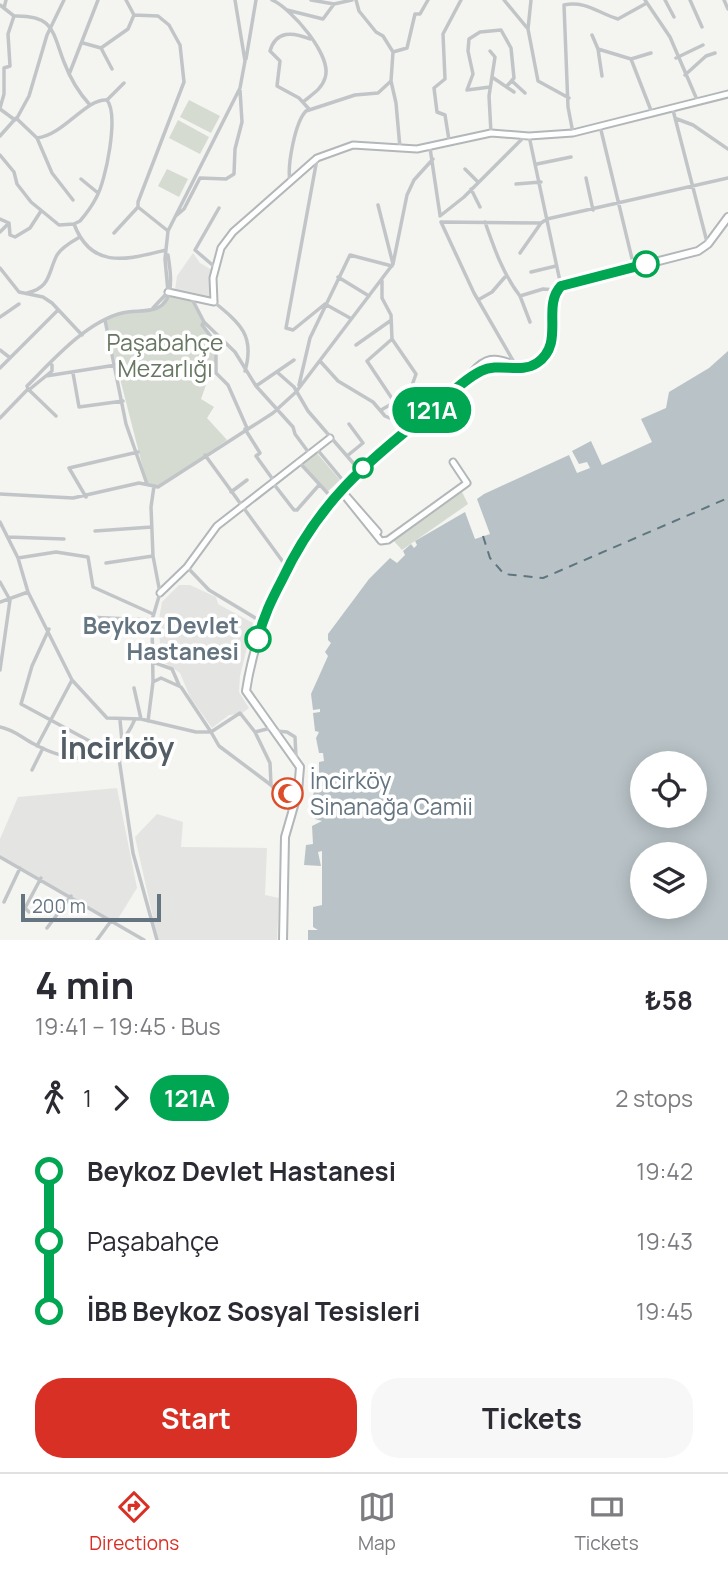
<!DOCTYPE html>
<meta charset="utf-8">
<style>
body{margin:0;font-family:Manrope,sans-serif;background:#f7f7f7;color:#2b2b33;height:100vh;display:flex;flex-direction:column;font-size:26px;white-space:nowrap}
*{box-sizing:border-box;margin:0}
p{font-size:23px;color:#7c7c81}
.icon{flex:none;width:38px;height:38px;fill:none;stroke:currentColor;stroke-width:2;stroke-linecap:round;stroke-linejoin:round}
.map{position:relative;height:940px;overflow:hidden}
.details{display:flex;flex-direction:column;background:#fff;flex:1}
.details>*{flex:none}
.badge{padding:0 14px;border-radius:23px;font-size:24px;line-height:46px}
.fabs{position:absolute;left:630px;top:751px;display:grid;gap:14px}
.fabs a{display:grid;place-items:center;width:77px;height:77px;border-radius:50%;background:#fff;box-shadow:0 4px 18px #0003;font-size:35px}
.scale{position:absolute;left:21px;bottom:18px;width:140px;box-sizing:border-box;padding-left:7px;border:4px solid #647480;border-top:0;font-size:19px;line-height:24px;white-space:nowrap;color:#647480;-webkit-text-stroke:5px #fff;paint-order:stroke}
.map>.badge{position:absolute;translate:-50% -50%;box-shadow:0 0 0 4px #fff}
.legs{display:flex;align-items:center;gap:10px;height:77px;padding:0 35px;font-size:23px}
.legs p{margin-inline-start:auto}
.head{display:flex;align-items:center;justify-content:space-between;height:119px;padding:0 35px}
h1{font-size:38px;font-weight:700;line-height:52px}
.button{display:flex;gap:14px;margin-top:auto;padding:14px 35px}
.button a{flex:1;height:80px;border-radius:28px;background:#d93025;color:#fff;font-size:28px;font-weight:700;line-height:80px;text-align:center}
.button a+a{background:#f7f7f7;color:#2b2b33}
ul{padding:0 35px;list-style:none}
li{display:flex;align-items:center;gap:24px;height:70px;font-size:26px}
li i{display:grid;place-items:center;width:10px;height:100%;margin:0 9px;background:currentColor}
li i::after{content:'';width:18px;height:18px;margin:-9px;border:5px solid;border-radius:50%;background:#fff}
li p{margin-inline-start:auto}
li:first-child i{background:linear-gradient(#0000 50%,currentColor 0)}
li:last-child i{background:linear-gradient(currentColor 50%,#0000 0)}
.tabs{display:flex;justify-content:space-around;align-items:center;height:98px;border-top:2px solid #e1e1e2;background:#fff;font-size:19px;color:#7c7c81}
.tabs a{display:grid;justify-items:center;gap:4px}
.tabs .current{color:#d93025}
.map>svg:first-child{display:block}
.built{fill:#e4e5e3}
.green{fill:#d5dbd1}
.water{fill:#b9c3c7;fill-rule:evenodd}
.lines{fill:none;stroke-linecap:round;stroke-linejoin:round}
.ferry{stroke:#5f767e;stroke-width:2;stroke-dasharray:9 7;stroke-linecap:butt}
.secondary-casing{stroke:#b2b7ba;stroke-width:9}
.primary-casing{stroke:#b2b7ba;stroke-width:10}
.street{stroke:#c2c5c8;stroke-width:3.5}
.secondary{stroke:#fff;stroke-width:5}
.primary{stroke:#fff;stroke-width:6}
.line-1-casing{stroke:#fff;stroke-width:16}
.line-1{stroke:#00a651;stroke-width:10}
.stop-1-dot{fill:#fff;stroke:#00a651;stroke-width:3.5}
.labels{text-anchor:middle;stroke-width:7;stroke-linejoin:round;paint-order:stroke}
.park-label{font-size:23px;fill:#677762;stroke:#fff}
.stop-label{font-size:23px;font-weight:bold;fill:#647480;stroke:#fff;text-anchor:end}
.poi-label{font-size:23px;fill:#647480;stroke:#fff;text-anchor:start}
.district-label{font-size:30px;font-weight:bold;fill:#525d65;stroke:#fff}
</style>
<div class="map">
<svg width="728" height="940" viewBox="0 0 728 940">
<rect width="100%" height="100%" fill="#f4f4f0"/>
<path class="built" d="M193,253L200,263L212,270L209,297L175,290L177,276Z
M179,585H190L216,597L218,604L253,623L240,676L239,692L249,708L241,714L229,715L212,728L190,697L180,673L162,661L158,625L162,602Z
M117,788L137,888L116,922L0,856V839L18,797Z
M157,814L183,822L181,847L267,848L265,895L279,898L277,940H158L135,837Z"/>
<path class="green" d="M189,100L220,116L211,133L180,117Z
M178,120L209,137L200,154L169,138Z
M167,169L188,179L179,197L158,186Z
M168,292L191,297L214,343L216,373L208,379L201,399L214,407L207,418L227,440L158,487L147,484L105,320L122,313L159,307Z
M315,451L340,480L327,492L301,462Z
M461,490L468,504L402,550L393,540Z"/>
<path class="water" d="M728,351V940H308V930H318L313,927V907L322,905V851L318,852L321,866L304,865L306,845L313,844L312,826L322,821L315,819L320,801L313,799L314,788H319V762L324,761L323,753H319L316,738L319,732L315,731L313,713L320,712V709L313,710L311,694L328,656L325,652L331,643L328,640V634L369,579L390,558L397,563L405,555L403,551L411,544L414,548L417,545L415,541L465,512L475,539L490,534L477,499L484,494L569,455L577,473L590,468L587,462L579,464L572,451L591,441L602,465L652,442L641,419L666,408L669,392L709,368ZM642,763H695V816H642ZM642,854H695V906H642Z"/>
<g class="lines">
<path class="ferry" d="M483,536L490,558L504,574L543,578L728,498"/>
<defs>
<path id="secondary" d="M168,292L214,302L213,278L221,248L233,232L317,158L353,145L417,149L491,133L529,136L573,133L728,94
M340,490L377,536L381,541L388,540
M343,492L378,532
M388,540L467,483L453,462
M160,593L187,567L217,526L330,438"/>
<path id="primary" d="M472,373C485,358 495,356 513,365
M283,940L285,837L298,792L300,767L246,691C254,637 286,551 322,510C367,457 425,417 478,372C501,363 528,374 546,354C562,335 543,304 561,286L698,251L708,244L728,217"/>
</defs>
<use href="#secondary" class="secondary-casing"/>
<use href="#primary" class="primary-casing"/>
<path class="street" d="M126,0L134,15L158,16L169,25L180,45L184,82L138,202V207L168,231
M272,0C291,8 333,56 325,78C322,89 311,95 303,102
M311,0L334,4L352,0
M504,0L528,29L538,81L569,98
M645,0L670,37L698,102
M665,0L674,17
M690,0L702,27
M724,0L728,9
M0,5L14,16C54,15 52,31 64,62C70,78 79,93 90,105
M4,8L6,0
M287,10L323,19L334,4
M528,29L531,0
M592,35L598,49L631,59L652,113
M83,43L101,48L128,29L134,15
M101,48L112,69
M598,49L602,76
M490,51L495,57L489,96L491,133
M393,52L407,48L415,14H420L428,0
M676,58L703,45
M246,59L256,0
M631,59L651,53
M70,72L98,0
M685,75L706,56L715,53
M492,77L514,92
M391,81L396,103L400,148
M512,81L525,93
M490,87L467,90L473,74L468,51L469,39L480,32L501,30L511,48L514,78L507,86
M107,100L124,83
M0,108L4,94V68L10,66L8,34L14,16
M0,109L15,120
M309,109L299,98L277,86L280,61L270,51C276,30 293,32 310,39
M673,110L707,242
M17,118L29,96L47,35L64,0
M677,119L693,125L728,149
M600,126L634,267
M573,133L568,107L564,5C585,0 600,14 618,19L645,4
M0,136L16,118L37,138C64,135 86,98 107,100
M37,138L52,173L73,200
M449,140L445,115L437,112L434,88L445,79L443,34L461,0
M430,148L440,215
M0,155L14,172L17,184L31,202L59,225L74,224
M317,159L286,328L293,330L325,304
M537,164L571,157
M465,169L478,182
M586,178L593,210
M81,179L98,193
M290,181C287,166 295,122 306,111L355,95L378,93L391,81L393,52L383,36L376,32L359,11L356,0
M516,184L541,182
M471,189L480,207
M378,205L393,264
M177,215L184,209L200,178L226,179L234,174L235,149L242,122L240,90
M440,216L464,197L522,139L529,136L561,286
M0,219L9,223L0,232
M441,222L541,223L547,219L728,178
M441,222L474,293L515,364
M485,222C494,248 503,274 520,296L543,289L556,290
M9,223L10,235L15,237L30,228L41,211
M74,224L80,221C86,214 92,206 96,198C106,181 119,115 107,100
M74,224C92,271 128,259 166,250
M114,233L138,207
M520,253L541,223
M0,268L19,292L43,297L52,303L82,335
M216,268L195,250L219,208
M531,272L556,266
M338,277L369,296
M168,292L165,259L168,231L240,88L245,61L235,0
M27,293C51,288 48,272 57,255C62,247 73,241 80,237
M520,296L530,322
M192,299L204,322L202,325L216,343V373L228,385L247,428
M478,300L492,292L505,277
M214,302C241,324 255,336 245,371
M325,304L350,318
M153,308L168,292
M0,317L19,304
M105,320L126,424L147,484
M204,322L235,352L256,386L293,427L295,434L309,453
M392,339L367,361L395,403
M356,345L390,321
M0,350L9,357
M320,361L338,381L373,402L385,416L410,427
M0,368L58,310
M277,372L294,387L308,411L360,471
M73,373L79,407L123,401
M46,376L116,365
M299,385L310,338L350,255L392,266
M256,386L294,360
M28,389L56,416
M30,389L52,371V365
M381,410L409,394L416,374L392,339L391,315L382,298V281
M0,418L28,389L27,386C52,361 86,322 122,313C136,309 159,315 167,299C173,286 170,268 168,255
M245,429L260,453L256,456L274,481
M316,448L346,484
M205,455L286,566
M347,456L363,443L349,424
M298,461L332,498
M273,483L294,510H297L319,485
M231,492L247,480
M0,494L73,498L139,483L154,486
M86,497L69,468L138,452
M0,522L18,558L28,592L72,680L107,718L141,719L196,732H211L219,746L271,785L290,810
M95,531L152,527
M8,537L64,539
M18,558L56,552L88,557L93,587L153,614
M106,563L153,556
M187,567L209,590L262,622
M0,582L10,600L0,670
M0,602L28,592
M49,629L32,666L21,704L108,751
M87,633L86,617L152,620
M153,662L172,669L179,685
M153,682L161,678L181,687L211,732L240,713L255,732L271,728
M134,688L141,719
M120,720L122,741
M148,721L153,682L152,620L160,593L153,556L151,507L154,486L158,487L273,413L296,392L393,264L407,195L414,180L433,159
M0,727C15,730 22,738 34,744C75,766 115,766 135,719
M276,731L287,732L295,737L296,757
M255,732L270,763L271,785
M117,745L133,853L157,940
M37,746L72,680
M32,770L43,748
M0,857L144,940
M4,902L20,868
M29,912L25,908L41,878
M47,928L71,896
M97,940L111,921"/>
<use href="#secondary" class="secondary"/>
<use href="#primary" class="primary"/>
</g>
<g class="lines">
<defs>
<path id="line-1" d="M258,639C263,617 272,599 282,580C318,503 365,463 431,411C446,398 463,380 481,371C499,362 521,374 537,363C566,343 541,307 561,286L646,264"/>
</defs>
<use href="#line-1" class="line-1-casing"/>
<use href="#line-1" class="line-1"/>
</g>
<defs>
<symbol id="mosque-ring" viewBox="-11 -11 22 22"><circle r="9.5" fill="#fff" stroke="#db4e29" stroke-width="1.5"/><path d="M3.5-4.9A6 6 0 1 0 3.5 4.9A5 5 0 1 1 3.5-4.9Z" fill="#db4e29"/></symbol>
</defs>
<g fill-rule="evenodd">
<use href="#mosque-ring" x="270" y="776" width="35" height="35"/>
</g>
<g class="stop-1-dot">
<circle cx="646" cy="264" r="12"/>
<circle cx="363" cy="468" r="9"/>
<circle cx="258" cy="639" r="12"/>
</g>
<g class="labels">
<g class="park-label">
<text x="165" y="351">Paşabahçe<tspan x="165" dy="26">Mezarlığı</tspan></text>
</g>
<g class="stop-label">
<text x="239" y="634">Beykoz Devlet<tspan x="239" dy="26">Hastanesi</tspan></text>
</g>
<g class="poi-label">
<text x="310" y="789">İncirköy<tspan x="310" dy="26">Sinanağa Camii</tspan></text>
</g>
<g class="district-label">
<text x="117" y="759">İncirköy</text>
</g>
</g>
</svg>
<div class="fabs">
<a><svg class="icon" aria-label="locate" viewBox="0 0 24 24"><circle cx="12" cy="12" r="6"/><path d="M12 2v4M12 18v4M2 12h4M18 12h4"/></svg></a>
<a><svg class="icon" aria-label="layers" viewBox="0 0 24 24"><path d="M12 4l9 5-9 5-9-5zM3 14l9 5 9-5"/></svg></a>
</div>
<div class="scale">200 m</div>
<b class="badge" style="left:432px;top:410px;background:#00a651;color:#fff">121A</b>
</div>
<section class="details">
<div class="head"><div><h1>4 min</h1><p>19:41 – 19:45 · Bus</p></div><b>₺58</b></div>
<div class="legs"><svg class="icon" aria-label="walk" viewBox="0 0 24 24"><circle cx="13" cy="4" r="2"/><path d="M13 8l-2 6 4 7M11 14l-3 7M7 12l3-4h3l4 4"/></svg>1<svg class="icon" aria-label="forward" viewBox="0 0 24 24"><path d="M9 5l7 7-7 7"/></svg><b class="badge" style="background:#00a651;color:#fff">121A</b><p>2 stops</p></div>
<ul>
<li><i style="color:#00a651"></i><b>Beykoz Devlet Hastanesi</b><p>19:42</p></li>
<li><i style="color:#00a651"></i><span>Paşabahçe</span><p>19:43</p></li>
<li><i style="color:#00a651"></i><b>İBB Beykoz Sosyal Tesisleri</b><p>19:45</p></li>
</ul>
<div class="button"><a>Start</a><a>Tickets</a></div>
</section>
<nav class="tabs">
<a class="current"><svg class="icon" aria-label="directions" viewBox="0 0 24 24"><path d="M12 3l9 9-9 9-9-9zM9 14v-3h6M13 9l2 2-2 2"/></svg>Directions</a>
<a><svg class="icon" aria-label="map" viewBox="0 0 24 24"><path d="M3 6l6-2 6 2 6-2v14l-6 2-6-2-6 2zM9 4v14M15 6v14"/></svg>Map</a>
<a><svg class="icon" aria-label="tickets" viewBox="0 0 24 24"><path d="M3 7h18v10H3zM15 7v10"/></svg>Tickets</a>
</nav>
